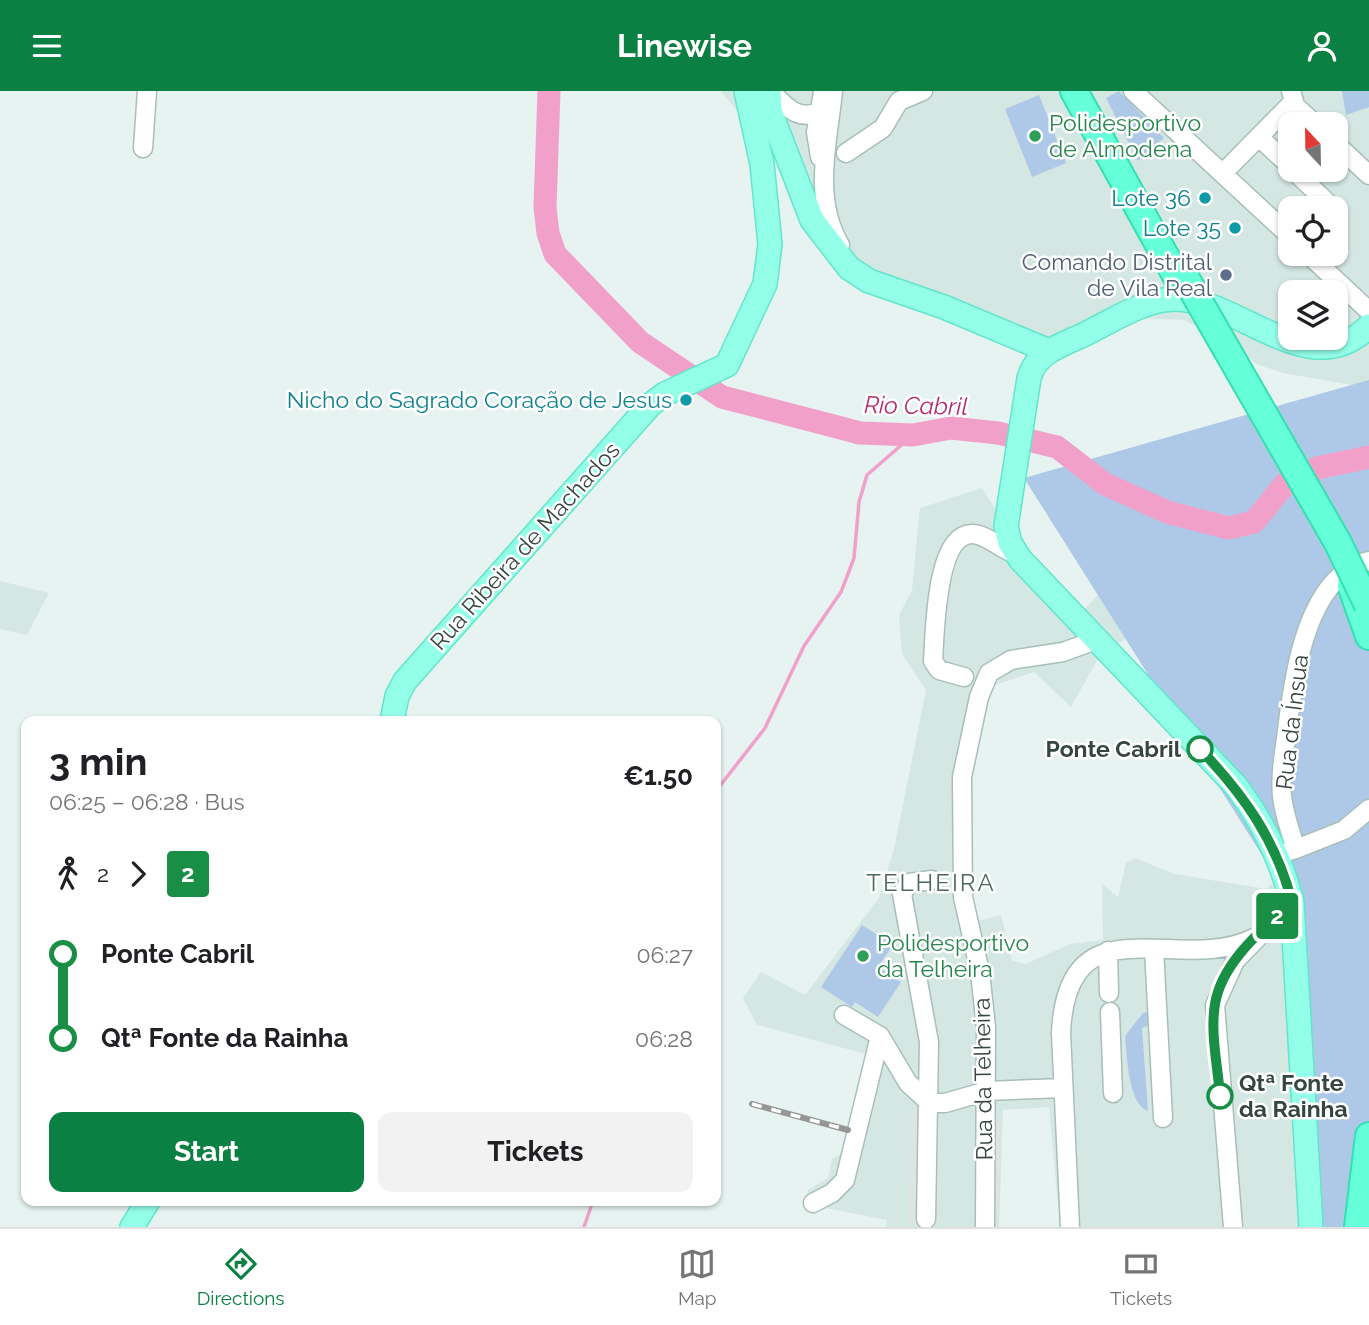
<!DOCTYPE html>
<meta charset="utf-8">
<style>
body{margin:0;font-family:Raleway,sans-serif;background:#f2f2f2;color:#202124;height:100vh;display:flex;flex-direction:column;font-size:26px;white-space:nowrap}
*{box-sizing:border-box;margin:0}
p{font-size:23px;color:#757577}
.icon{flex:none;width:38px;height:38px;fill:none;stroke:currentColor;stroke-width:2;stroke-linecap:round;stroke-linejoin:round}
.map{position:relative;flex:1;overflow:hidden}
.panel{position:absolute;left:21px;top:625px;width:700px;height:490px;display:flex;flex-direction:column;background:#fff;border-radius:14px;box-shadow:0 2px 5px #0004}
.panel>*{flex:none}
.badge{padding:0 14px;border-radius:5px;font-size:24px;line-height:46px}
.needle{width:46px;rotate:338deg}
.controls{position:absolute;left:1278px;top:21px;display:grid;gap:14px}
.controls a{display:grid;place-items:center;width:70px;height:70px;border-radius:14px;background:#fff;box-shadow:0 2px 5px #0004;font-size:35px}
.map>.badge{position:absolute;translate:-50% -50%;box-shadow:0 0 0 4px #fff}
.legs{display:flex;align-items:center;gap:10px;height:77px;padding:0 28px;font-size:23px}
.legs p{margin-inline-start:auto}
.headline{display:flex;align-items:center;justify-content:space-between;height:119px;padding:0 28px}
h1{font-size:38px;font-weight:700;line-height:52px}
.primary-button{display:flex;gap:14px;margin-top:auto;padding:14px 28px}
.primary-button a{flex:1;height:80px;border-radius:14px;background:#0b8043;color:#fff;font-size:28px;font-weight:700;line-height:80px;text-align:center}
.primary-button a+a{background:#f2f2f2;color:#202124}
ul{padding:0 28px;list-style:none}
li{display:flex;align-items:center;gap:24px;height:84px;font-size:26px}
li i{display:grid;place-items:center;width:10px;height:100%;margin:0 9px;background:currentColor}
li i::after{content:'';width:18px;height:18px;margin:-9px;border:5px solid;border-radius:50%;background:#fff}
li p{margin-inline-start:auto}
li:first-child i{background:linear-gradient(#0000 50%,currentColor 0)}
li:last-child i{background:linear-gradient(currentColor 50%,#0000 0)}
header{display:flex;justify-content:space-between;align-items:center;height:91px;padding:0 28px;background:#0b8043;color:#fff;font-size:32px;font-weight:700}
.menu{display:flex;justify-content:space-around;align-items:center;height:98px;border-top:2px solid #e0e0e0;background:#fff;font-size:19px;color:#757577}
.menu a{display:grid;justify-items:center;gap:4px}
.menu .on{color:#0b8043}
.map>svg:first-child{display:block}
.residential{fill:#d4e7e3;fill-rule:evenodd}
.green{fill:#aec9e8}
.parking{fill:#dee4e2}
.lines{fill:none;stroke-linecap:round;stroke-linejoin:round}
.stream{stroke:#f1a1c9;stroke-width:3.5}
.river{stroke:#f1a1c9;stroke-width:23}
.minor-casing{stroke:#a8bfb9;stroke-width:21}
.major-casing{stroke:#61e6c9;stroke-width:26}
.highway-casing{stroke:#33e0af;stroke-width:30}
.minor{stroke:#fff;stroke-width:18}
.major{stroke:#93ffe9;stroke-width:23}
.highway{stroke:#65ffd9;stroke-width:26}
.rail-casing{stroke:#969696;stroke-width:6}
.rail{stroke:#fff;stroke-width:3.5;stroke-dasharray:10;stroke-linecap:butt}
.highway-bridge-casing{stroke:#33e0af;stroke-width:30;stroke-linecap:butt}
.highway-bridge{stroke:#65ffd9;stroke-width:26}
.line-1-casing{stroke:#fff;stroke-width:16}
.line-1{stroke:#198e45;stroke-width:10}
.leisure-dot{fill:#2e9e5b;stroke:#fff;stroke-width:2.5}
.culture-dot{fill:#0f9aa8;stroke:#fff;stroke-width:2.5}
.service-dot{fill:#5c6f8a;stroke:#fff;stroke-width:2.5}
.stop-1-dot{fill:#fff;stroke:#198e45;stroke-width:3.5}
.labels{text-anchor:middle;stroke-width:5;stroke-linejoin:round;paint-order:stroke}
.leisure-label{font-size:23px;fill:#27864d;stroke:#fff;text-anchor:start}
.culture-label{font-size:23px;fill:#0d838f;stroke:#fff;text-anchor:end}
.service-label{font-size:23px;fill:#4e5e75;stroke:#fff;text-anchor:end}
.street-label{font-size:23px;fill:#354641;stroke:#fff}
.stop-label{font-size:23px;font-weight:bold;fill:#354641;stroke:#fff;text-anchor:end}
.water-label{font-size:24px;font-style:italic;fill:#b42c6f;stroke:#fff}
.neighbourhood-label{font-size:24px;letter-spacing:2px;fill:#4c6960;stroke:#fff}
</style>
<header><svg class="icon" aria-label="menu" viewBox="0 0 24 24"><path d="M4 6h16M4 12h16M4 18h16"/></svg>Linewise<svg class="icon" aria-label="person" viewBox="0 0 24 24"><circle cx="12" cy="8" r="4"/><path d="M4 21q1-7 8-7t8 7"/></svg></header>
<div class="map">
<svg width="1369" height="1136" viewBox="0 0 1369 1136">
<rect width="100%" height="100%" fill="#e6f3f0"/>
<path class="residential" d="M721,0H1369V297L1283,282L1256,273L1238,257L1184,229L1137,227L1028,261L920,219L812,142L772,63ZM1290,33H1335V79H1290ZM1290,117H1335V163H1290ZM1290,201H1335V247H1290Z
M982,397L1024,464L1080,523L1135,464L1140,536L1097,569L1071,616L1034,581L992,595L968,687L973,831L1001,824L1012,870L1026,873L1070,853L1103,849L1102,793L1118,806L1126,772L1135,767L1174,783L1267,798L1273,791L1263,604L1318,1136H1060L1049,1016L1003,1019L999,1136H886L887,1129L810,1114L806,1108L808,1099L828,1087L832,1068L843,1062L870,964L757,934L743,907L761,881L805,904L879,807L894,758L926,599L902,563L899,524L912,499L920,417Z
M0,490L49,502L27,544L0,538Z"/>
<path class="green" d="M1119,0L1164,47L1138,70L1106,7Z
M1342,0H1369V16L1346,24Z
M1039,4L1066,72L1032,86L1005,18Z
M1369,289V1136H1321L1303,829L1024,387Z
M862,834L893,854L878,876L901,891L878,926L855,911L852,916L821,896Z
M1149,921L1153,932L1142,937L1148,1020C1128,1013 1127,965 1125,945L1143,922Z"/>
<path class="parking" d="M912,1019H921L917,1132H908Z
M994,1027H1001L997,1136H990Z"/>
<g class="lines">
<path class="stream" d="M716,700L765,637L804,555L841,501L854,467L859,411L867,384L913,344
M584,1136L593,1110"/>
<path class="river" d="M549,0L545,116L548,142L555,163L640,251L722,306L860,342L913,344L951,337L998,342L1057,356L1105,393L1167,421L1229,437L1254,431L1285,393L1317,377L1369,366"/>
<defs>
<path id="minor" d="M770,0C786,15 796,30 819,21
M833,0C828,52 812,106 840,154
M1133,0L1290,145
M1292,12L1315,33
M1259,46L1290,75
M1335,52L1369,84
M143,57L147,0
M846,62L883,37L899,10L923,0
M820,66L816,41L823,1
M1293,79L1333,117
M1223,82L1294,10L1291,0
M1308,163L1369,220
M964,586L939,579L933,570C935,544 935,443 972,443C987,443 1001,459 1016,463
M1296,758L1344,739L1369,718
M1276,764L1296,758C1290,740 1284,723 1282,705C1280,684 1284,662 1287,640C1293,588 1306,484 1369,470
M1154,858L1163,1027
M1108,860L1109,902
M1110,921L1113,1002
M844,924L880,945L908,992L930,1012H945L987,1000L1063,997
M813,1112L832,1102L845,1089L880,945
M926,1128L929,951L902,803L909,792L932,789
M985,1136L986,936L980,881L963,806L962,686L979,606L989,582L1011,569L1063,561L1096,549
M1070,1136L1061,942C1067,806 1178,885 1254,847
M1233,1136L1215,914L1235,870L1292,811"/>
<path id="major" d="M769,0L770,20L812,129L849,177L869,190L944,216L1049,260
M392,630L397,605L405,590L650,314L665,303L727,274L765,193L770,153L762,73L746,0
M132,1136L148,1110
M1311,1136L1292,811C1281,768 1262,729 1235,694L1020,468L1010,452L1006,435L1029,287C1036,262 1059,255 1081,245C1109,232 1143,208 1175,208C1240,208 1310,295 1369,235"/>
<path id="highway" d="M1074,0L1179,190
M1351,494L1369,545
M1358,1136L1369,1045"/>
</defs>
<use href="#minor" class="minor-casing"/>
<use href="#major" class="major-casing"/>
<use href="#highway" class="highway-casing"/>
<use href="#minor" class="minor"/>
<use href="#major" class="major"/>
<use href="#highway" class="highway"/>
<defs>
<path id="rail" d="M752,1013L848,1039"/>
</defs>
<use href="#rail" class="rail-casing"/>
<use href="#rail" class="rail"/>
<defs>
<path id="highway-bridge" d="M1185,186L1338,452L1368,514"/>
</defs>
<use href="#highway-bridge" class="highway-bridge-casing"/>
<use href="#highway-bridge" class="highway-bridge"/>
</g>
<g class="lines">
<defs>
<path id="line-1" d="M1200,658C1244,704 1276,749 1292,811C1262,839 1222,871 1215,913C1210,942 1218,977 1220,1005"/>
</defs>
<use href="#line-1" class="line-1-casing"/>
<use href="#line-1" class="line-1"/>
</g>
<g class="leisure-dot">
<circle cx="1035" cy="45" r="7"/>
<circle cx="863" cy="865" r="7"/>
</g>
<g class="culture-dot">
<circle cx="1205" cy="107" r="7"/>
<circle cx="1235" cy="137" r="7"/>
<circle cx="686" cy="309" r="7"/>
</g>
<circle class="service-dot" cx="1226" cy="184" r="7"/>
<g class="stop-1-dot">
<circle cx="1200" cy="658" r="12"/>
<circle cx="1220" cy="1005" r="12"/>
</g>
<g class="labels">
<g class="leisure-label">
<text x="1049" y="40">Polidesportivo<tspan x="1049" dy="26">de Almodena</tspan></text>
<text x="877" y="860">Polidesportivo<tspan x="877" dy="26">da Telheira</tspan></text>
</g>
<g class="culture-label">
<text x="1191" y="115">Lote 36</text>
<text x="1221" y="145">Lote 35</text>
<text x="672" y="317">Nicho do Sagrado Coração de Jesus</text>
</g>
<g class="service-label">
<text x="1212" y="179">Comando Distrital<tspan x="1212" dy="26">de Vila Real</tspan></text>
</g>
<g class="street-label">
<text transform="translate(525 455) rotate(-48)" y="8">Rua Ribeira de Machados</text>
<text transform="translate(1292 631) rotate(-83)" y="8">Rua da Ínsua</text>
<text transform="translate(983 988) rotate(-91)" y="8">Rua da Telheira</text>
</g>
<g class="stop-label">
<text x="1181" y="666">Ponte Cabril</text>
<text x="1239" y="1000" text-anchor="start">Qtª Fonte<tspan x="1239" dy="26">da Rainha</tspan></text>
</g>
<g class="water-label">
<text transform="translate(916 315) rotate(1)" y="8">Rio Cabril</text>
</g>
<g class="neighbourhood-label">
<text x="931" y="800">TELHEIRA</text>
</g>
</g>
</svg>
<div class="controls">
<a><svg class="needle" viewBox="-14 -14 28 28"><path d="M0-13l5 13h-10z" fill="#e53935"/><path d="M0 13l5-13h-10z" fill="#757577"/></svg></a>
<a><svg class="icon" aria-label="locate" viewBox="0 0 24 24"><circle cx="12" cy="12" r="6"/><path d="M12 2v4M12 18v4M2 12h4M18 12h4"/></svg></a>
<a><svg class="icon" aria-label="layers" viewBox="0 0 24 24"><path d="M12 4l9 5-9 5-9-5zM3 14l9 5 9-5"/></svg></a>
</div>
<b class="badge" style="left:1277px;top:825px;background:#198e45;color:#fff">2</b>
<section class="panel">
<div class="headline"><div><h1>3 min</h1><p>06:25 – 06:28 · Bus</p></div><b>€1.50</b></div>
<div class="legs"><svg class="icon" aria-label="walk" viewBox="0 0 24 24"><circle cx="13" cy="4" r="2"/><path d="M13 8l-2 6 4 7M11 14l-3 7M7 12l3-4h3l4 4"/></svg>2<svg class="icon" aria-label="forward" viewBox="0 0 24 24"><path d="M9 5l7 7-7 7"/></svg><b class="badge" style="background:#198e45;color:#fff">2</b></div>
<ul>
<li><i style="color:#198e45"></i><b>Ponte Cabril</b><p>06:27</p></li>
<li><i style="color:#198e45"></i><b>Qtª Fonte da Rainha</b><p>06:28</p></li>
</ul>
<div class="primary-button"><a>Start</a><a>Tickets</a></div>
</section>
</div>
<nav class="menu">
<a class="on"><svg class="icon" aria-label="directions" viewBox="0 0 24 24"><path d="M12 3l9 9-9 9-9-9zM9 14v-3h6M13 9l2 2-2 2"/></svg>Directions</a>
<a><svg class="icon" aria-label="map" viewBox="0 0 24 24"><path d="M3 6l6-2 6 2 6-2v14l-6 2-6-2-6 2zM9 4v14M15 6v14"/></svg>Map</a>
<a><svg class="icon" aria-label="tickets" viewBox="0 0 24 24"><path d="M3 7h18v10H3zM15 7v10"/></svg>Tickets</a>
</nav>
